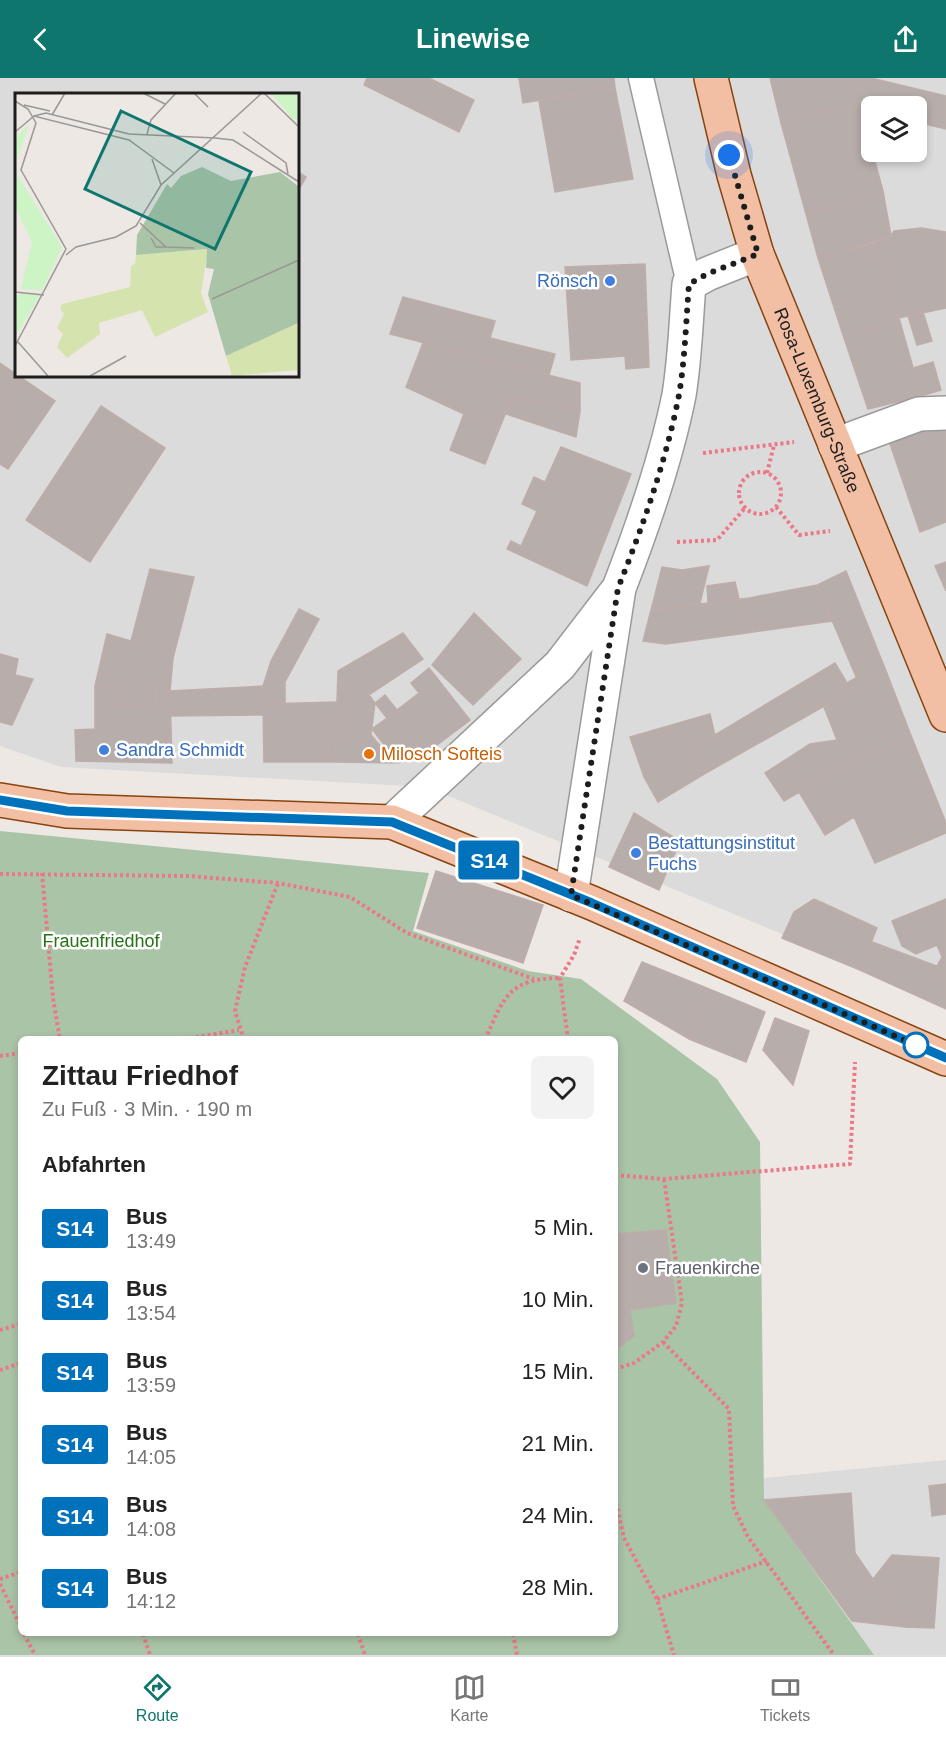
<!DOCTYPE html>
<html lang="de">
<meta charset="utf-8">
<style>
body{margin:0;font-family:Helvetica,sans-serif;background:#f2f2f2;color:#222;height:100vh;display:flex;flex-direction:column;font-size:22px;white-space:nowrap}
*{box-sizing:border-box;margin:0}
p{font-size:20px;color:#767676}
.icon{flex:none;width:33px;height:33px;fill:none;stroke:currentColor;stroke-width:2;stroke-linecap:round;stroke-linejoin:round}
.map{position:relative;flex:1;overflow:hidden}
.side{position:absolute;left:18px;top:958px;width:600px;height:600px;display:flex;flex-direction:column;background:#fff;border-radius:9px;box-shadow:0 3px 9px #0003}
.side>*{flex:none}
.badge{padding:0 12px;border-radius:4px;font-size:21px;line-height:39px}
.controls{position:absolute;left:861px;top:18px;display:grid;gap:12px}
.controls a{display:grid;place-items:center;width:66px;height:66px;border-radius:9px;background:#fff;box-shadow:0 3px 9px #0003;font-size:30px}
.you{position:absolute;width:30px;height:30px;margin:-15px;border:4px solid #fff;border-radius:50%;background:#1a73e8;box-shadow:0 0 0 9px #1a73e833}
.map>.badge{position:absolute;translate:-50% -50%;box-shadow:0 0 0 3px #fff}
h2{padding:0 24px;font-size:22px;line-height:54px}
.round{display:grid;place-items:center;flex:none;width:63px;height:63px;border-radius:9px;background:#f2f2f2}
.headline{display:flex;align-items:center;justify-content:space-between;height:102px;padding:0 24px}
h1{font-size:28px;font-weight:700;line-height:45px}
ul{padding:0;list-style:none}
li{display:flex;align-items:center;gap:18px;height:72px;padding:0 24px}
li div{flex:1}
li b{display:block;font-size:22px}
li em{font-style:normal}
li .badge{min-width:66px;font-weight:700;text-align:center}
header{display:flex;justify-content:space-between;align-items:center;height:78px;padding:0 24px;background:#0f766e;color:#fff;font-size:27px;font-weight:700}
.menu{display:flex;justify-content:space-around;align-items:center;height:84px;border-top:2px solid #e0e0e0;background:#fff;font-size:16px;color:#767676}
.menu a{display:grid;justify-items:center;gap:3px}
.menu .current{color:#0f766e}
.map>svg:first-child{display:block}
.residential{fill:#dbdbdb;fill-rule:evenodd}
.cemetery{fill:#aac4a8;fill-rule:evenodd}
.building{fill:#b7adaa;stroke:#beada8;stroke-width:1.5}
.lines{fill:none;stroke-linecap:round;stroke-linejoin:round}
.lane-casing{stroke:#9a9a9a;stroke-width:27}
.street-casing{stroke:#9a9a9a;stroke-width:36}
.primary-casing{stroke:#88440f;stroke-width:36}
.path{stroke:#ec7786;stroke-width:4;stroke-dasharray:3 3;stroke-linecap:butt}
.lane{stroke:#fff;stroke-width:24}
.street{stroke:#fff;stroke-width:33}
.primary{stroke:#f2bfa5;stroke-width:33}
.line-casing{stroke:#fff;stroke-width:14}
.line{stroke:#0072bc;stroke-width:9}
.walk{stroke:#1d1d1d;stroke-width:6;stroke-dasharray:0 10.8}
.shop-dot{fill:#3f7fe0;stroke:#fff;stroke-width:2}
.food-dot{fill:#e8710a;stroke:#fff;stroke-width:2}
.stop-dot{fill:#fff;stroke:#0072bc;stroke-width:3}
.worship-dot{fill:#6b7280;stroke:#fff;stroke-width:2}
.labels{text-anchor:middle;stroke-width:5;stroke-linejoin:round;paint-order:stroke}
.shop-label{font-size:18px;fill:#366cbe;stroke:#fff;text-anchor:start}
.street-label{font-size:18px;fill:#1d1d1d;stroke:#fff}
.food-label{font-size:18px;fill:#c56008;stroke:#fff;text-anchor:start}
.park-label{font-size:18px;fill:#247116;stroke:#fff}
.worship-label{font-size:18px;fill:#5b616d;stroke:#fff;text-anchor:start}
.inset-road{fill:none;stroke:#9a9794;stroke-width:1.5}
.view{fill:#0f766e;fill-opacity:0.15;stroke:#0f766e;stroke-width:3}
.inset-edge{fill:none;stroke:#1d1d1d;stroke-width:3}
</style>
<header><svg class="icon" aria-label="back" viewBox="0 0 24 24"><path d="M15 5l-7 7 7 7"/></svg>Linewise<svg class="icon" aria-label="share" viewBox="0 0 24 24"><path d="M12 15V3M7 8l5-5 5 5M5 13v7h14v-7"/></svg></header>
<div class="map">
<svg width="946" height="1577" viewBox="0 0 946 1577">
<rect width="100%" height="100%" fill="#eee8e4"/>
<path class="residential" d="M0,0H946V924L427,709L61,689L0,668ZM16,16H297V297H16ZM872,28H916V74H872Z
M946,1382V1577H874L764,1422V1400Z"/>
<path class="cemetery" d="M0,753L429,795L413,853L528,893L581,901L717,1001L760,1064L764,1422L874,1577H0ZM21,962H615V1556H21Z"/>
<path class="building" d="M367,0H429L474,22L459,54L364,7Z
M519,0H614L615,10L523,25Z
M770,0H849L858,32L830,31L781,45Z
M849,0H871L946,18V51L916,44V28H872V35L858,32Z
M615,10L633,101L555,114L539,23Z
M830,31L861,32L883,113L806,136L781,45Z
M297,93L306,99L297,115Z
M883,113L891,158L818,180L806,136Z
M921,150L946,154V230L899,240L874,165L891,158L894,153Z
M874,165L899,240L843,257L818,180Z
M645,186L649,289L626,291L625,278L571,282L565,189Z
M403,219L495,243L490,260L555,276L549,297L390,256Z
M923,234L932,263L917,267L908,238Z
M899,240L921,318L868,331L843,257Z
M423,265L580,305V333L512,319L500,349L464,336L406,309Z
M933,284L941,312L921,318L913,290Z
M0,285L55,323L8,391L0,386Z
M512,319L580,333L576,359L506,336Z
M101,328L165,370L90,484L26,442Z
M464,336L500,349L485,386L450,372Z
M944,350H946V444L920,454L887,357Z
M561,369L631,396L587,508L507,471L511,463L521,468L537,433L522,426L534,399L545,404Z
M946,484V513L935,488Z
M709,488L700,525L651,532L662,489L682,492Z
M150,491L194,499L173,580L170,613H166V608H156V629L114,628V608H95L107,556L131,563Z
M846,493L886,593L860,608L817,507Z
M735,504L739,521L708,525L707,508Z
M817,507L833,543L753,554L749,520Z
M749,520L753,554L666,566L643,563L651,532Z
M299,531L319,541L285,604V625L263,626V608L271,583Z
M474,535L521,581L473,627L432,587Z
M403,555L423,581L369,617L375,625L371,657L395,685L335,684L338,593Z
M0,576L18,581L15,597L33,601L12,647L0,644Z
M835,585L847,605L857,599L860,608L706,695L693,670Z
M429,590L470,642L421,679L398,685L372,651L387,640L375,625L385,617L397,632L419,615L411,605Z
M886,593L912,660L848,686L784,723L765,695L810,666L837,662L824,629Z
M95,608H114V628L156,629V608H166V613H170L172,685L76,683L75,652L95,651Z
M263,608V637L171,638L170,613Z
M337,624L335,684H264L263,626Z
M710,636L715,658L693,670L706,695L658,724L644,699L630,659Z
M912,660L946,745V755L875,785L854,739L825,757L799,714L848,686Z
M634,735L680,763L659,812L609,789Z
M436,793L543,827L523,885L417,850Z
M814,821L877,850L860,892L782,860L794,834Z
M946,821V904L937,888L942,879L937,867L916,876L902,868L892,843Z
M872,864L937,888L946,904V931L860,892Z
M642,884L709,911L689,961L624,923Z
M709,911L765,934L746,984L689,961Z
M775,940L809,953L793,1007L763,972Z
M666,1152L676,1225L630,1232L634,1258L615,1273V1156Z
M946,1406V1436L932,1438L929,1408Z
M851,1415L855,1475L906,1549L852,1543L764,1422Z
M892,1477L939,1480L934,1550L906,1549L873,1501Z"/>
<g class="lines">
<defs>
<path id="lane" d="M641,0L689,206"/>
<path id="street" d="M835,367L919,336L946,335
M392,744L560,587L616,514
M571,817L619,510C643,448 666,382 679,317C685,281 686,243 689,206L707,196L757,176"/>
<g id="primary">
<path id="s1" d="M711,0L734,97L757,176L946,637"/>
<path d="M0,722L67,733L392,744L592,825L946,981"/>
</g>
</defs>
<use href="#lane" class="lane-casing"/>
<use href="#street" class="street-casing"/>
<use href="#primary" class="primary-casing"/>
<path class="path" d="M703,375L794,364
M739 415a21 21 0 1 1 42 0a21 21 0 1 1-42 0Z
M767,395L774,367
M776,429L799,457L830,453
M677,464L717,462L745,430
M42,795L53,920L60,962
M0,796L188,798L278,805L350,819L407,855L534,901
M178,962L239,952
M244,962L235,933L245,889L278,805
M485,962C504,918 509,901 560,900
M568,962L560,900L574,877L580,860
M0,978L21,975
M615,1097L664,1101L850,1086L855,984
M0,1252L21,1246
M663,1264L729,1331L733,1428L748,1459L834,1577
M615,1291L634,1285L663,1264L676,1248L682,1225L664,1101
M0,1292L21,1285
M615,1419L624,1460L657,1521L674,1577
M0,1501L21,1494
M0,1506L21,1549
M657,1521L767,1483
M24,1556L35,1577
M143,1556L150,1577
M358,1556L365,1577
M513,1556L517,1577"/>
<use href="#lane" class="lane"/>
<use href="#street" class="street"/>
<use href="#primary" class="primary"/>
</g>
<g class="lines">
<defs>
<path id="line" d="M0,722L67,733L392,744L592,825L946,980"/>
</defs>
<use href="#line" class="line-casing"/>
<use href="#line" class="line"/>
<path class="walk" d="M729,77L758,176L707,196L689,206C686,243 685,281 679,317C666,383 643,448 618,510L571,817L916,967"/>
</g>
<g class="shop-dot">
<circle cx="610" cy="203" r="6"/>
<circle cx="104" cy="672" r="6"/>
<circle cx="636" cy="775" r="6"/>
</g>
<circle class="food-dot" cx="369" cy="676" r="6"/>
<circle class="stop-dot" cx="916" cy="967" r="12"/>
<circle class="worship-dot" cx="643" cy="1190" r="6"/>
<g class="labels">
<g class="shop-label">
<text x="598" y="209" text-anchor="end">Rönsch</text>
<text x="116" y="678">Sandra Schmidt</text>
<text x="648" y="771">Bestattungsinstitut<tspan x="648" dy="21">Fuchs</tspan></text>
</g>
<g class="street-label">
<text dy="6" stroke="none"><textPath href="#s1" startOffset="340">Rosa-Luxemburg-Straße</textPath></text>
</g>
<g class="food-label">
<text x="381" y="682">Milosch Softeis</text>
</g>
<g class="park-label">
<text x="101" y="869">Frauenfriedhof</text>
</g>
<g class="worship-label">
<text x="655" y="1196">Frauenkirche</text>
</g>
</g>
<g transform="translate(15 15)">
<rect width="284" height="284" fill="#eee8e4"/>
<path d="M193,156L186,200L193,219L140,244L127,217L84,230L85,241L52,265L42,254L48,241L42,235L49,221L45,216L47,211L115,194L116,173L120,171L121,162ZM283,230V277L217,283L211,263Z" fill="#d5e3af"/>
<path d="M187,74L216,88L265,79L283,93V230L211,263L193,201L199,176L191,175L192,156L121,162L122,142L152,91L156,95L166,83Z" fill="#aac4a8"/>
<path d="M256,0H283V26H278ZM14,31L1,70L2,82L47,154L27,197L6,196L17,149L0,113V45ZM5,200L25,202L0,244V208Z" fill="#ccf4c5"/>
<path class="inset-road" d="M128,0L150,11M179,0L193,14M249,0L284,34M0,8L13,16L21,30L6,77L51,156L0,253M9,12L35,18M37,22L50,0M19,23L31,20L114,41L200,45M0,39L19,23L114,47L159,80M228,39L271,70L273,81M132,41L136,27L161,0M200,45L218,47L284,89M137,66L146,92M125,130L151,154L179,155M136,145L141,154H151M51,162L61,154L101,144L121,133L146,92L247,0M0,199L29,202M197,206L284,167M3,249L33,283M75,283L111,263"/>
<path class="view" d="M106,18L236,79L200,156L70,96Z"/>
<rect width="284" height="284" class="inset-edge"/>
</g>
</svg>
<div class="controls">
<a><svg class="icon" aria-label="layers" viewBox="0 0 24 24"><path d="M12 4l9 5-9 5-9-5zM3 14l9 5 9-5"/></svg></a>
</div>
<div class="you" style="left:729px;top:77px"></div>
<b class="badge" style="left:489px;top:782px;background:#0072bc;color:#fff">S14</b>
<section class="side">
<div class="headline"><div><h1>Zittau Friedhof</h1><p>Zu Fuß · 3 Min. · 190 m</p></div><a class="round"><svg class="icon" aria-label="heart" viewBox="0 0 24 24"><path d="M12 20l-8-8c-3-5 5-10 8-4 3-6 11-1 8 4z"/></svg></a></div>
<h2>Abfahrten</h2>
<ul>
<li><span class="badge" style="background:#0072bc;color:#fff">S14</span><div><b>Bus</b><p>13:49</p></div><em>5 Min.</em></li>
<li><span class="badge" style="background:#0072bc;color:#fff">S14</span><div><b>Bus</b><p>13:54</p></div><em>10 Min.</em></li>
<li><span class="badge" style="background:#0072bc;color:#fff">S14</span><div><b>Bus</b><p>13:59</p></div><em>15 Min.</em></li>
<li><span class="badge" style="background:#0072bc;color:#fff">S14</span><div><b>Bus</b><p>14:05</p></div><em>21 Min.</em></li>
<li><span class="badge" style="background:#0072bc;color:#fff">S14</span><div><b>Bus</b><p>14:08</p></div><em>24 Min.</em></li>
<li><span class="badge" style="background:#0072bc;color:#fff">S14</span><div><b>Bus</b><p>14:12</p></div><em>28 Min.</em></li>
</ul>
</section>
</div>
<nav class="menu">
<a class="current"><svg class="icon" aria-label="directions" viewBox="0 0 24 24"><path d="M12 3l9 9-9 9-9-9zM9 14v-3h6M13 9l2 2-2 2"/></svg>Route</a>
<a><svg class="icon" aria-label="map" viewBox="0 0 24 24"><path d="M3 6l6-2 6 2 6-2v14l-6 2-6-2-6 2zM9 4v14M15 6v14"/></svg>Karte</a>
<a><svg class="icon" aria-label="tickets" viewBox="0 0 24 24"><path d="M3 7h18v10H3zM15 7v10"/></svg>Tickets</a>
</nav>
